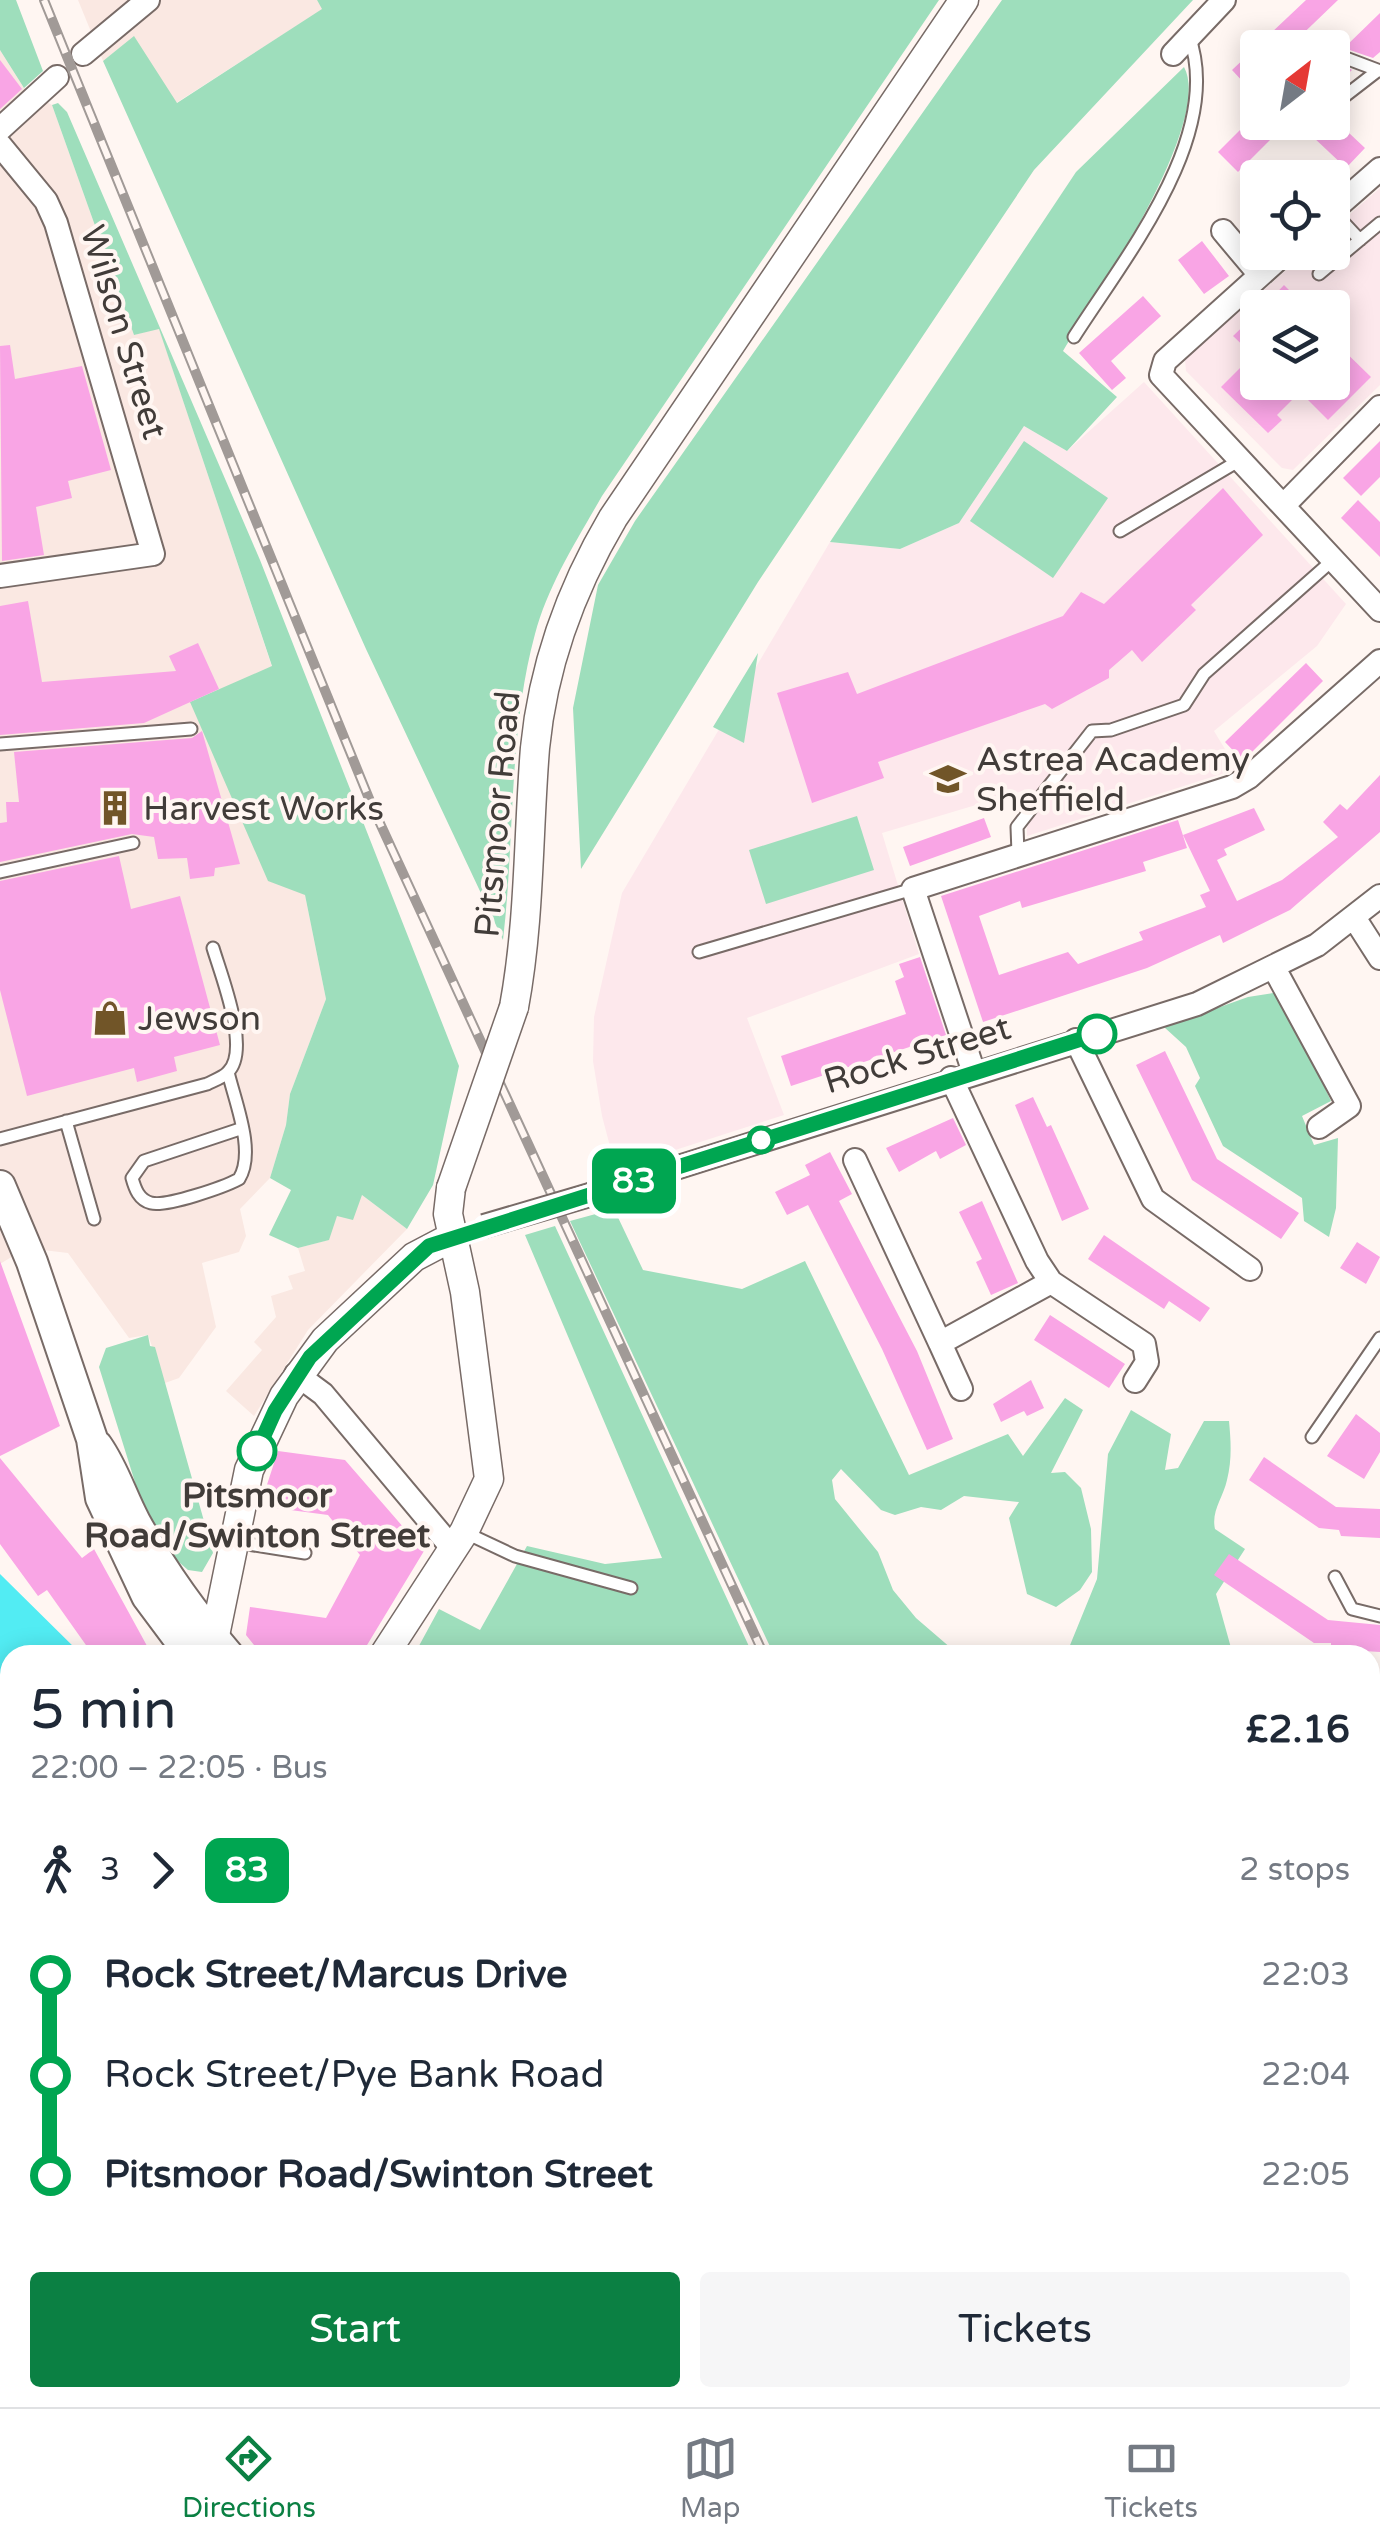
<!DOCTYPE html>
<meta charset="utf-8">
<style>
body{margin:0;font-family:"Varela Round",sans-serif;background:#f6f6f7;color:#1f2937;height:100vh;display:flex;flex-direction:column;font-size:38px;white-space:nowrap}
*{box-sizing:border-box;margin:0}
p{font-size:32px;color:#747a83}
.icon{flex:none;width:55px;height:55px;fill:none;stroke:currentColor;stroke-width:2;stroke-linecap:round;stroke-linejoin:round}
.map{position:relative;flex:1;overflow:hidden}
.side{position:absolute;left:0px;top:1645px;width:1380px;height:762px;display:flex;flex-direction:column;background:#fff;border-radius:30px 30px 0 0;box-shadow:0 5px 25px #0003}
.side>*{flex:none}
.badge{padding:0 20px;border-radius:15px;font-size:35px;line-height:65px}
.needle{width:65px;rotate:31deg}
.tools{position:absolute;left:1240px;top:30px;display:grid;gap:20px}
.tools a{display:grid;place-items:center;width:110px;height:110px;border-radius:10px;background:#fff;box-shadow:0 5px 25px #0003;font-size:50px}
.map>.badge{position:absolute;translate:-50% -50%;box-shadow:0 0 0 5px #fff}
.legs{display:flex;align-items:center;gap:15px;height:110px;padding:0 30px;font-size:32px}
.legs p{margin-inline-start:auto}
.overview{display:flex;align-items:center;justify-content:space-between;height:170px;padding:0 30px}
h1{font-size:55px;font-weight:600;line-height:75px}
.cta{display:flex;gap:20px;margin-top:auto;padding:20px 30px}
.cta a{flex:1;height:115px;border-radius:10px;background:#0b8043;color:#fff;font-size:40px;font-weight:600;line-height:115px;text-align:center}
.cta a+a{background:#f6f6f7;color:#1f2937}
ul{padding:0 30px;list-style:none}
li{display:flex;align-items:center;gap:35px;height:100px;font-size:38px}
li i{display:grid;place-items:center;width:15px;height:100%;margin:0 12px;background:currentColor}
li i::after{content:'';width:25px;height:25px;margin:-12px;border:8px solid;border-radius:50%;background:#fff}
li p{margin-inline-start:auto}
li:first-child i{background:linear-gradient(#0000 50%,currentColor 0)}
li:last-child i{background:linear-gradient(currentColor 50%,#0000 0)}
.menu{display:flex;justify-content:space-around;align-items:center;height:140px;border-top:2px solid #e0e1e3;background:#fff;font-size:28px;color:#747a83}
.menu a{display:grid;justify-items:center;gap:5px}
.menu .on{color:#0b8043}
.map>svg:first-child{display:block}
.built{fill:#fae8e2}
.education{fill:#fde8ec;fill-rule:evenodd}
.green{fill:#9edebc}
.water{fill:#52ecf3}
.building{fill:#f9a5e5}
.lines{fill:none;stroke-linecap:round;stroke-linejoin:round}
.service-casing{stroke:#786b67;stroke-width:15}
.pedestrian-casing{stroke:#786b67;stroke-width:19}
.minor-casing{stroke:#786b67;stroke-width:26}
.tertiary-casing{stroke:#786b67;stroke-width:31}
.secondary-casing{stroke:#786b67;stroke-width:34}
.primary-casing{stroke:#786b67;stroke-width:39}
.trunk-casing{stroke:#786b67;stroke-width:39}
.service{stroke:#fff;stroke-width:11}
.pedestrian{stroke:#fff;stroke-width:15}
.minor{stroke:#fff;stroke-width:22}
.tertiary{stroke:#fff;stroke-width:28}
.secondary{stroke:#fff;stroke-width:30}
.primary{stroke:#fff;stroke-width:35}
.trunk{stroke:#fff;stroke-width:35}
.rail-casing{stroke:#a19a97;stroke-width:10}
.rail{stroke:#fff6f2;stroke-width:6;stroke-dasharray:19;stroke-linecap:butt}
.minor-bridge-casing{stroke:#786b67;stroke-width:26;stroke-linecap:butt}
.tertiary-bridge-casing{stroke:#786b67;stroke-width:31;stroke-linecap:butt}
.minor-bridge{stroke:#fff;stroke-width:22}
.tertiary-bridge{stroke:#fff;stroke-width:28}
.line-1-casing{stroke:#fff;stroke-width:22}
.line-1{stroke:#00a651;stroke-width:15}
.stop-1-dot{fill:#fff;stroke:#00a651;stroke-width:5}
.labels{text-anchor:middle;stroke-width:8;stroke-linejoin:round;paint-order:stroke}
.street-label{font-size:35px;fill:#413c39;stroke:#fff6f2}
.poi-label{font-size:35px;fill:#413c39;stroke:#fff6f2;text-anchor:start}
.stop-label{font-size:35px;font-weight:bold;fill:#413c39;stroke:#fff6f2}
</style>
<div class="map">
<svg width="1380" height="2407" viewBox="0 0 1380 2407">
<rect width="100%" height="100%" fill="#fff6f2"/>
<path class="built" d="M78,0H317L323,9L176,103L134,37L103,61Z
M0,50L24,88L52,105L134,335L159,328L272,667L191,702L305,895L326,999L290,1094L286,1125L270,1178L240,1209L246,1236L239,1252L202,1263L216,1327L179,1378L165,1383L148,1335L129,1338L68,1253L26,1248L0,1264Z
M362,1195L407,1229L308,1330L254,1416L226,1391L262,1350L254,1342L276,1317L271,1296L293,1289L288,1276L305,1271L298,1248L328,1240L337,1215Z
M474,2398H913L919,2407H474Z
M1135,2398H1193L1199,2407H1140Z"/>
<path class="education" d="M1380,188V385L1293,470L1282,468L1186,371L1185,359L1306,253L1332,252L1333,229ZM1258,308H1332V382H1258Z
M1144,382L1346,604L1317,646L1214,731L1237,769L1027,836L1026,790L882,833L919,954L747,1018L784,1115L616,1169L602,1116L593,1061L594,1017L622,893L830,542L900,549L959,523L1024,426L1067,451Z"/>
<path class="green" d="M0,0H16L43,71L24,88L0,50Z
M317,0H939L602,496C577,540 548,585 535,634C508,733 515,839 503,940L366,649L103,61L134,36L177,103L322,9Z
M1002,0H1193L1034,170L758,582L581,869L573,708L598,585L635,521Z
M1184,67C1214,122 1094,299 1063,351L1117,397L1067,451L1024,426L959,523L900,549L830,542L1076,172Z
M58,103L67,112L260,560L459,1066L433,1185L407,1229L362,1195L353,1220L337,1216L329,1240L298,1248L269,1235L291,1190L270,1178L286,1125L290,1094L326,999L305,895L268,881L190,702L272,666L159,329L134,335L52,105Z
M1024,441L1108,498L1053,578L970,521Z
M758,653L744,743L713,727Z
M857,816L874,870L766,904L749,850Z
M1279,992L1331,1101L1302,1116L1314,1145L1338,1138L1336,1208L1329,1237L1304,1221L1302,1198L1223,1146L1195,1086L1200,1078L1186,1047L1164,1027L1248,997Z
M614,1209L643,1270L742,1289L805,1261L909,1475L1008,1434L1023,1456L1065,1398L1083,1410L1051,1473L1065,1472L1081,1488L1091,1529L1092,1572L1080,1590L1056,1607L1027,1594L1009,1518L1019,1502L964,1496L941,1510L921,1507L895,1515L881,1510L841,1469L832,1480L835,1499L878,1552L893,1590L916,1618L959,1655H774L570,1221Z
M555,1226L753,1655H414L439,1609L480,1630L527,1546L605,1564L662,1558L525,1235Z
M148,1335L150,1346L155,1347L213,1553L202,1572L188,1570L173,1557L139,1495L99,1367L106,1348Z
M1131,1410L1171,1434L1165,1470L1178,1468L1204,1421H1229C1231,1442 1232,1460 1227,1480C1223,1498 1211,1511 1215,1529L1245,1549L1216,1594L1233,1655H1066L1097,1579L1108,1454Z
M1370,2083L1380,2085V2407H1325L1303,2398H1370Z
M10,2254V2304L0,2310V2266Z"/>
<path class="water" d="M0,1574L82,1655H10V1706L0,1693Z
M359,2398H451V2407H359Z"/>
<path class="building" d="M1306,0H1338L1288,48H1258V98L1232,70Z
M1380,13V52L1373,58L1344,48Z
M1334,58L1352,70L1332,88V60Z
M0,60L22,89L0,109Z
M1332,117L1365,148L1346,168L1312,136L1325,122H1332Z
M1248,122H1271L1279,131L1238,172L1218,152Z
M1202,241L1229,276L1204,294L1178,260Z
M1284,285L1307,308H1262Z
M1143,296L1161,316L1111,361L1126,378L1112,390L1079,353Z
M1258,312V382H1332V339L1371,377L1328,420L1300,392L1277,415L1282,420L1268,433L1221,387L1253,355L1233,336Z
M10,345L15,379L82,366L111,470L68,481L72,498L36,507L44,555L2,561L0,346Z
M1380,441V477L1361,496L1343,478Z
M1223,488L1263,535L1191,605L1196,610L1142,662L1132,650L1109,670V678L1052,709L1045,704L878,762L884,778L812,803L777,693L848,672L857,694L1063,616L1081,592L1104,604Z
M1358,500L1380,522V557L1341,518Z
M28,601L42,682L176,671L169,656L198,643L219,689L144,723L0,735V606Z
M1306,663L1323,681L1243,761L1225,742Z
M202,731L240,864L215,868L214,876L190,879L187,858L158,859L154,837L132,834L0,862V823L7,822L6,802H19L14,752L192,738Z
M1380,775V832L1290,910L1223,943L1220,935L1147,968L983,1022L941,896L1178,820L1187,848L1143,862L1146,871L1022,908L1020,901L979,916L999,975L1068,952L1078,964L1143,940L1139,932L1206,907L1200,895L1210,891L1183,835L1254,808L1265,830L1224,849L1227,855L1217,860L1237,901L1282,880L1338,837L1323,822L1340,804L1347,810Z
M984,818L991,837L910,866L903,847Z
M119,856L131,909L180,896L220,1045L174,1057L177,1071L137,1082L134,1068L27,1096L0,990V881Z
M920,957L946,1035L791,1086L781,1056L906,1014L895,981L904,977L899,964Z
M1165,1051L1217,1159L1299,1213L1281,1239L1192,1180L1136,1065Z
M1033,1097L1047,1127L1051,1125L1089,1209L1062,1221L1015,1105Z
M953,1118L966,1145L940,1159L936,1151L899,1172L886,1148Z
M830,1152L852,1194L839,1201L917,1351L953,1439L927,1450L882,1349L808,1205L787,1215L775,1192L810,1175L805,1165Z
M982,1201L1018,1283L991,1295L976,1262L982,1259L959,1212Z
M1104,1235L1210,1308L1200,1322L1169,1301L1164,1309L1088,1259Z
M1357,1242L1380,1257L1366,1284L1340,1268Z
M0,1261L60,1426L0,1456Z
M1050,1315L1125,1364L1109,1388L1034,1340Z
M1031,1380L1044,1408L1027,1416L1024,1411L1001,1422L993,1404Z
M1356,1414L1380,1433V1452L1364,1479L1327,1456Z
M278,1451L345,1460L424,1551L361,1655H262L246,1635L250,1607L326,1618L360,1555L328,1515L260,1506Z
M1264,1457L1336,1507L1380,1509V1538L1341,1536L1339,1530L1319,1528L1249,1480Z
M0,1458L82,1558L94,1549L152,1655H93L47,1590L38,1596L0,1544Z
M1229,1554L1328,1620L1380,1625V1652L1331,1649V1643H1314L1214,1575Z"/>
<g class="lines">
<defs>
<path id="service" d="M1343,57L1380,71
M1332,106L1376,72
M1299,122H1311
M1333,211L1360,240
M1319,274L1380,223
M1074,337C1125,257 1225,135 1189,36
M1120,531L1240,460
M0,744L191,729
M1018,853L1017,827L1092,731L1111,730L1184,705L1204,674L1334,559
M0,872L133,843
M699,952L913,889
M228,1072C235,1102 256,1152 239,1179C224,1187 167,1207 151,1203C139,1200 135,1189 132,1178L144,1161L240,1129
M66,1121L94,1219
M0,1139L207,1084C213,1081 224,1077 228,1072C251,1050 221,975 213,948
M1312,1437L1380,1338
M464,1532L515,1556L631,1588
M235,1542L305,1553
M1335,1577L1352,1609L1380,1616
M1370,1728L1380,1729
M1370,1842L1380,1843
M1370,1952H1380
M1370,2070L1380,2071"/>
<path id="pedestrian" d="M0,2329L10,2314"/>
<path id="minor" d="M83,54L148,0
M1173,54L1224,0
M0,129L57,77
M0,145L46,201L56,223L153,554L0,576
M1332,211L1380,169
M1223,231L1260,275
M1286,252L1165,361L1161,375L1380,610
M1284,505L1380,407
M1355,919L1380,958
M1274,968L1349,1106L1319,1127
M1076,1040L1153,1199L1250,1269
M974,1073L913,889L1232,787L1249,777L1380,661
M951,1078L1037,1261L1051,1282L1144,1344L1147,1362L1135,1381
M855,1160L940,1343L1051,1282
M593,1194L1197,1004L1317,945L1380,896
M940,1343L961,1389
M296,1374L323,1394L453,1549
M0,1987L10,1997
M474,2398V2407
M776,2398L780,2407
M1267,2398L1283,2407
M79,2407L83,2398
M213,2407L214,2398
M633,2407V2398"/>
<path id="tertiary" d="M514,1007C530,921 528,834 535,748C543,666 571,589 613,518L964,0
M211,1655L249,1470L284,1396L325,1340L414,1257L454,1236
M384,1655L464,1532L489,1479L465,1292L448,1214L451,1188"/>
<path id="secondary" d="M0,1186L32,1262L92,1439L101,1498L147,1596L191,1655
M97,1446C114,1470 121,1496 135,1522C161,1569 193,1614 228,1655"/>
<path id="primary" d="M1125,2398L1138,2403"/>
<path id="trunk" d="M0,2085L10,2076
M0,2142L10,2136
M992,2398L996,2407
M914,2399L929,2407"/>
</defs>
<use href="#service" class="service-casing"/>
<use href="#pedestrian" class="pedestrian-casing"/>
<use href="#minor" class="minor-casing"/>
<use href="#tertiary" class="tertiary-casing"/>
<use href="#secondary" class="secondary-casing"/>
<use href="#primary" class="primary-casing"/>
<use href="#trunk" class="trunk-casing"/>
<use href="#service" class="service"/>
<use href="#pedestrian" class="pedestrian"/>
<use href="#minor" class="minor"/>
<use href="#tertiary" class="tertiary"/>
<use href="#secondary" class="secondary"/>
<use href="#primary" class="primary"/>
<use href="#trunk" class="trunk"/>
<defs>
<path id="rail" d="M44,0L372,806L764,1655
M1157,2398L1163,2407"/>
</defs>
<use href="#rail" class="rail-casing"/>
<use href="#rail" class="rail"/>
<defs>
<path id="minor-bridge" d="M484,1226L593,1194"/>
<path id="tertiary-bridge" d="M451,1188L514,1007"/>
</defs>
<use href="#minor-bridge" class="minor-bridge-casing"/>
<use href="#tertiary-bridge" class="tertiary-bridge-casing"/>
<use href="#minor-bridge" class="minor-bridge"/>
<use href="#tertiary-bridge" class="tertiary-bridge"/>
</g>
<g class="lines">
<defs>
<path id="line-1" d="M257,1451L275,1411L310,1357L429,1246L1097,1034"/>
</defs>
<use href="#line-1" class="line-1-casing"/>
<use href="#line-1" class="line-1"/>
</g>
<defs>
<symbol id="school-bare" viewBox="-9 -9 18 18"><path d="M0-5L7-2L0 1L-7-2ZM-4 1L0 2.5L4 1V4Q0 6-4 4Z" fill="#715528" stroke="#fff6f2" stroke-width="2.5" paint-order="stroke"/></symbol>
<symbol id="building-bare" viewBox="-9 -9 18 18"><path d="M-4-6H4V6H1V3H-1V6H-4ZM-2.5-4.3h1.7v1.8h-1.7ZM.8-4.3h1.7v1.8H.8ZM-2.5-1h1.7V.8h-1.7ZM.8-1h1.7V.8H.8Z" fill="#715528" stroke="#fff6f2" stroke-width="2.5" paint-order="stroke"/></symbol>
<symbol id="shop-bare" viewBox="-9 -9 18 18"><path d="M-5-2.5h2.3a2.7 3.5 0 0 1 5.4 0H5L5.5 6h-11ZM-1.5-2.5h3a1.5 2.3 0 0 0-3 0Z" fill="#715528" stroke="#fff6f2" stroke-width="2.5" paint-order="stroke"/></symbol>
</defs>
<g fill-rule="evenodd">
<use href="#school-bare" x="923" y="754" width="50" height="50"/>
<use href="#building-bare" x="90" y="783" width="50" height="50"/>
<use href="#shop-bare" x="85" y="993" width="50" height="50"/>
</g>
<g class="stop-1-dot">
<circle cx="1097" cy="1034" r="18"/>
<circle cx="761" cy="1140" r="12"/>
<circle cx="257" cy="1451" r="18"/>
</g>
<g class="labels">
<g class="street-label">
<text transform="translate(124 332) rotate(73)" y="12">Wilson Street</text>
<text transform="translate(497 814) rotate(-85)" y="12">Pitsmoor Road</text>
<text transform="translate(917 1054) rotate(-17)" y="12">Rock Street</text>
</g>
<g class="poi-label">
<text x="976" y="771">Astrea Academy<tspan x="976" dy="40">Sheffield</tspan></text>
<text x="143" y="820">Harvest Works</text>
<text x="138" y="1030">Jewson</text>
</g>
<g class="stop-label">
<text x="257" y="1507">Pitsmoor<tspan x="257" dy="40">Road/Swinton Street</tspan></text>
</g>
</g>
</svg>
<div class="tools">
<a><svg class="needle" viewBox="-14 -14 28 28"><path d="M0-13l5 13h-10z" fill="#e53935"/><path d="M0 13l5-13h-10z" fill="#747a83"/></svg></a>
<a><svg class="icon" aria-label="locate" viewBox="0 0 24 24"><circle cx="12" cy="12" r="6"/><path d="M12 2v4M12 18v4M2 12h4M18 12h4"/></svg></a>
<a><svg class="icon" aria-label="layers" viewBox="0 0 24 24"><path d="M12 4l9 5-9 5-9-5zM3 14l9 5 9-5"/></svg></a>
</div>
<b class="badge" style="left:634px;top:1181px;background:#00a651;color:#fff">83</b>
<section class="side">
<div class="overview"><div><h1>5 min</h1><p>22:00 – 22:05 · Bus</p></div><b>£2.16</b></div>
<div class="legs"><svg class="icon" aria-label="walk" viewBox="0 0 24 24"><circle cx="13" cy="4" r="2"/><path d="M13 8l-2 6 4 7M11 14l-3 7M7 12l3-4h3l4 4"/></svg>3<svg class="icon" aria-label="forward" viewBox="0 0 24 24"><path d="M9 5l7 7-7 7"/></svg><b class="badge" style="background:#00a651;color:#fff">83</b><p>2 stops</p></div>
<ul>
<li><i style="color:#00a651"></i><b>Rock Street/Marcus Drive</b><p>22:03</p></li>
<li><i style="color:#00a651"></i><span>Rock Street/Pye Bank Road</span><p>22:04</p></li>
<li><i style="color:#00a651"></i><b>Pitsmoor Road/Swinton Street</b><p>22:05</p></li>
</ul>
<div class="cta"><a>Start</a><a>Tickets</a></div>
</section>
</div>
<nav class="menu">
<a class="on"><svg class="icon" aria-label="directions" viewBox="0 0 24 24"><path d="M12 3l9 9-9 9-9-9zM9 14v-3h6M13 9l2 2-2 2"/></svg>Directions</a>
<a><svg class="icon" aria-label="map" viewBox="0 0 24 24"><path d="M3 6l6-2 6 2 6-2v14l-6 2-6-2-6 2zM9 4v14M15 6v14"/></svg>Map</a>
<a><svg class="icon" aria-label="tickets" viewBox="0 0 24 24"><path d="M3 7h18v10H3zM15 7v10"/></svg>Tickets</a>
</nav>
